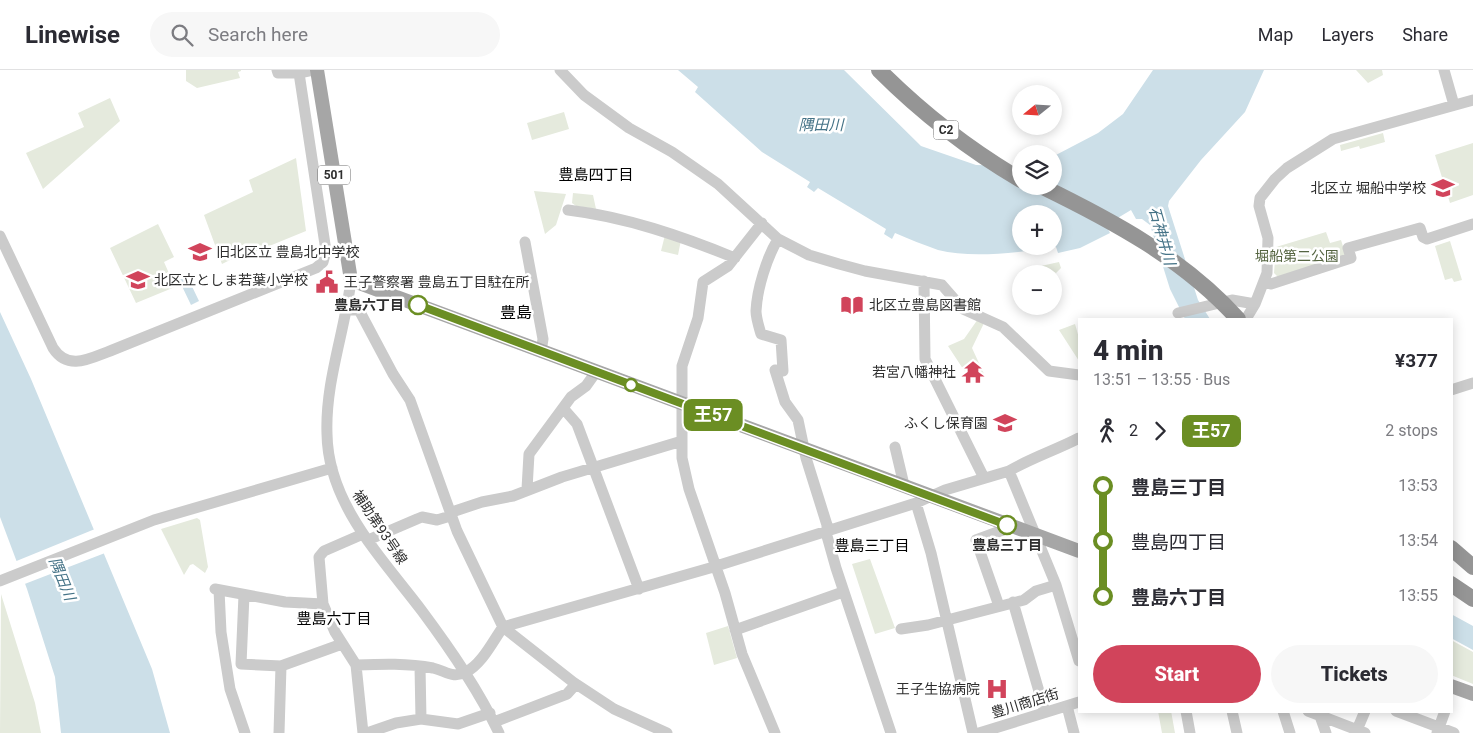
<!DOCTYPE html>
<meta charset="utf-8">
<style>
body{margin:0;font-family:Roboto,"Noto Sans JP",sans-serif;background:#f7f7f7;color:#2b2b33;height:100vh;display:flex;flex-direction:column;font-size:19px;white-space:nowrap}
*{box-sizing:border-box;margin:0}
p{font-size:16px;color:#7c7c81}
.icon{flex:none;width:28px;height:28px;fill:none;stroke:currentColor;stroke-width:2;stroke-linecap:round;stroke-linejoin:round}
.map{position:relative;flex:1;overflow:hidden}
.panel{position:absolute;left:1078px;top:248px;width:375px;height:395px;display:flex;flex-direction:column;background:#fff;border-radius:0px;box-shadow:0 2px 12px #0003}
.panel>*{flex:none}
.badge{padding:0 10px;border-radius:8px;font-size:18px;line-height:32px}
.needle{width:32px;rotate:252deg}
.tools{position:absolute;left:1012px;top:15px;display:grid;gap:10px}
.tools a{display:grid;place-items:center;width:50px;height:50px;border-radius:50%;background:#fff;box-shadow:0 2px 12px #0003;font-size:25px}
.map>.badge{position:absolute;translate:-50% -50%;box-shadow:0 0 0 2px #fff}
.legs{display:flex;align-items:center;gap:8px;height:55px;padding:0 15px;font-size:16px}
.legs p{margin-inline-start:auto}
.headline{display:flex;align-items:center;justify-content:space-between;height:85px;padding:0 15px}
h1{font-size:28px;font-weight:800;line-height:38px}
.button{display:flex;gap:10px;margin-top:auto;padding:10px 15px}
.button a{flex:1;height:58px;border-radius:30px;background:#d1445b;color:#fff;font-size:20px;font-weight:800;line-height:58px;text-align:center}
.button a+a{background:#f7f7f7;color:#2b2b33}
ul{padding:0 15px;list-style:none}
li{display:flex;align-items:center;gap:18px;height:55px;font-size:19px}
li i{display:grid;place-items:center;width:8px;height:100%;margin:0 6px;background:currentColor}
li i::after{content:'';width:12px;height:12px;margin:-6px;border:4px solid;border-radius:50%;background:#fff}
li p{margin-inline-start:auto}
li:first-child i{background:linear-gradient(#0000 50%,currentColor 0)}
li:last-child i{background:linear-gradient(currentColor 50%,#0000 0)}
header{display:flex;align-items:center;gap:30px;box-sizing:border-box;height:70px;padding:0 25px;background:#fff;border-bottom:1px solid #e1e1e2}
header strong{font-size:24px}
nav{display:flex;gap:28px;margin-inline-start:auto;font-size:18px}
.search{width:350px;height:45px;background:#f7f7f7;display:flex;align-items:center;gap:12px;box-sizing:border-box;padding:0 18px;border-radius:28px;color:#7c7c81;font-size:19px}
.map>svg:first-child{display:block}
.green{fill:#e5eadd}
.water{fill:#ccdfe8;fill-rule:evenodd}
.pier{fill:#fff}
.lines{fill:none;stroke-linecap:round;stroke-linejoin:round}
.minor{stroke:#cbcbcb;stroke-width:11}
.major{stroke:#a6a6a6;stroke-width:14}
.highway{stroke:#959595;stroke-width:16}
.highway-bridge{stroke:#959595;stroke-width:16}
.line-1-casing{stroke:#fff;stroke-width:11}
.line-1{stroke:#6b8e23;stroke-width:8}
.stop-1-dot{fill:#fff;stroke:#6b8e23;stroke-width:2.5}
.labels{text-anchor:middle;stroke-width:5;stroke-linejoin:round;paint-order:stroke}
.shield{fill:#fff;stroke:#6d6d6d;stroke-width:1}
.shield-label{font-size:12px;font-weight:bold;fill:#2e2e2e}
.poi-label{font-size:14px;fill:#2e2e2e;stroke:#fff;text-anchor:end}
.park-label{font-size:14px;fill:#556541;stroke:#fff}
.stop-label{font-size:14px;font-weight:bold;fill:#2e2e2e;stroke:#fff;text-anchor:end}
.street-label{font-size:14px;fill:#2e2e2e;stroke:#fff}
.water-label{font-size:15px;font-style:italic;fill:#457387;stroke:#fff}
.neighbourhood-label{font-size:15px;fill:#000;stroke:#fff}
.quarter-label{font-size:16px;fill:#000;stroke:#fff}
</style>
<header>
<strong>Linewise</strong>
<div class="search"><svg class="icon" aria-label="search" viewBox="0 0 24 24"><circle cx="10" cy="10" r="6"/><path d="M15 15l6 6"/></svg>Search here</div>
<nav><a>Map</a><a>Layers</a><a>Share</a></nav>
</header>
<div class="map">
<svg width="1473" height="663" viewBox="0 0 1473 663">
<rect width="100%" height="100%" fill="#fff"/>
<path class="green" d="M186,0H241V1L238,2L240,8L197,18L186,11Z
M1356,0H1382L1383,5L1368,13Z
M110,28L120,51L43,119L26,83L84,57L78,43Z
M564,42L569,59L532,70L527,53Z
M1383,63L1385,72L1360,79L1359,76L1341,81L1340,75Z
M1473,73V125L1450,133L1435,85Z
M296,88L306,161L235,190L234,188L222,194L204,145L253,122L249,110Z
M534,121L566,124L556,155L545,164Z
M573,123L593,125L596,139L576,136L572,133Z
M158,154L174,187L164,192L175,217L136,233L110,178Z
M1326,162L1330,173L1341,170L1346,186L1278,207L1274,203L1276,177Z
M665,165L681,170L678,185L661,181Z
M1450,171L1462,210L1454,212L1452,208L1445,210L1435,176Z
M1059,192L1061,198L1055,204L1056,216L1054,217V204H1042L1041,196Z
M978,249L984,253L972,278L984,304L975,311L967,305L948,276L964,269Z
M1075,254L1079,268V291L1059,260Z
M197,448L200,450L208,497L205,503L193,494L190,495L184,505L161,459Z
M870,489L895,558L875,564L852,494Z
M1,524L35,633L41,663H0Z
M728,556L737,588L714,595L706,563Z
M1451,570L1473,582V614L1451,605Z
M1158,641H1171L1175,663H1162Z"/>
<path class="water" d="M678,0H844L921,76L976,95L1021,96V116H1054V86L1098,63L1123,44L1153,0H1264L1245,42L1201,90L1169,131L1168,136L1198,230L1210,249H1185L1170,219L1150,155L1142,149H1136L1131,140L1106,155L1110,163L1080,178L1058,183L1056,177C1021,182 973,189 938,180C924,175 909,169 895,163L892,169L884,164L886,159L818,118L814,122L807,117L810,112L762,82L695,22L698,17ZM1021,144H1054V176H1021Z
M187,206L199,231L191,235L179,210Z
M0,242L31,309L152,599L170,663H61L55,607L27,519L0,447Z
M1451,544L1473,556V580L1451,568Z"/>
<path class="pier" d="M95,459L105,483L22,515L14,492Z"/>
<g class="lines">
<path class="minor" d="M277,0L278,3H299L313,0
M560,0L584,25L629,58L672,82L718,114L778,169L809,185L839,194L865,201L942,215L963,239L1003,257L1049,301L1079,305
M1444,0L1454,35
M568,140C626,147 681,166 735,188
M762,153L728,196L703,212L698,248L682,296V388L689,419L725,523L742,584L775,663
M0,166L53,278C68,301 89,289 110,281L316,198L323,192L326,181L299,3
M778,169C767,187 757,219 756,241C756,248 759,257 761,264L781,270L783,301L775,300L785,332L798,350L806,388L827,455V466L836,498L891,663
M525,172L543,269L541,282
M351,210C345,261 325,312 327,364C328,434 382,488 422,541C451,580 478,619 499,663
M924,211L925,289L984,408
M1264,212L1271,214L1351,188L1348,178L1420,158L1423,167L1427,169L1473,154
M1255,234L1267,203L1268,168L1259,136L1260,128L1275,109L1287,98L1333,69L1473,30
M347,240H359L393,304L410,330L457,461L503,557L573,612L614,639L667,663
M1178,243L1232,230L1255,234L1246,249
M1451,320L1473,313
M563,338L577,354L639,519
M895,377L904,415
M1009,401C1031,388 1056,380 1079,368
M527,419L529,384L571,327L586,316L596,302
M916,433L931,483L973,663
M368,470L417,449L422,447L437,450L447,447L455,441L482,432L513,426L562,407L682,371
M0,511L154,450L332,398
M215,519L285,532L323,534
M219,520L221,562L230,619L245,663
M244,525L241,594L281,596L342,574
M1013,532L1045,642
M999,536L976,470L1003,460L1007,455
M503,557L710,498L916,433L945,420L1009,401L1056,515L1079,591
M901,559L928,555L1024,530L1036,521L1056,515
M735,560L843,522
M356,595C382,594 407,593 433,598C446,601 453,609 466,602C482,594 493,571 503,557
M420,596L421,649
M1067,636L1074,663
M1186,641L1190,663
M1232,641L1237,663
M1283,641L1290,663
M1308,641L1365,663
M1396,641L1454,663
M1320,646L1326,663
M494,652L567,624L576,614
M279,663L281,596
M363,663L356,595L335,562L323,534L319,487L324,481L363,464
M367,663L396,653L421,649L458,654L490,643
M979,663L1079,632
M1359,663L1357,660L1365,641
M1437,663L1445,641"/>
<path class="major" d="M317,0L351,210L1079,481
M1451,616L1473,624"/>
<path class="highway" d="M879,0C922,43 968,79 1021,110
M1451,478L1473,497
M1451,514L1473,529"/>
<path class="highway-bridge" d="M1041,116C1113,151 1184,189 1238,249"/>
</g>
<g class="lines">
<defs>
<path id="line-1" d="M418,235L1007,455"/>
</defs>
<use href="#line-1" class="line-1-casing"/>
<use href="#line-1" class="line-1"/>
</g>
<defs>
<symbol id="school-bare" viewBox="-9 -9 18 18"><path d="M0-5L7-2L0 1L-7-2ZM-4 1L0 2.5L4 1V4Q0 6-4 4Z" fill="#d1445b" stroke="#fff" stroke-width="2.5" paint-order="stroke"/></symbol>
<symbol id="civic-bare" viewBox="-9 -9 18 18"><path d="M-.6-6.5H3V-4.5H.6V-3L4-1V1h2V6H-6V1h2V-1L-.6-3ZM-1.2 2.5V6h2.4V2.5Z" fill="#d1445b" stroke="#fff" stroke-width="2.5" paint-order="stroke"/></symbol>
<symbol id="library-bare" viewBox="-9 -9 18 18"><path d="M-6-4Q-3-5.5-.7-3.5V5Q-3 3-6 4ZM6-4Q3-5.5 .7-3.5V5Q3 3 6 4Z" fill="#d1445b" stroke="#fff" stroke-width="2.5" paint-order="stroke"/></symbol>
<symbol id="temple-bare" viewBox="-9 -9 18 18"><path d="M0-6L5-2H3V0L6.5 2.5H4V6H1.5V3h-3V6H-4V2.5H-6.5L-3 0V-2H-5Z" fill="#d1445b" stroke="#fff" stroke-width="2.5" paint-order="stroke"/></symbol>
<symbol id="hospital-bare" viewBox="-9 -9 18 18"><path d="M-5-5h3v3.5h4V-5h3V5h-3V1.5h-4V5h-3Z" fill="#d1445b" stroke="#fff" stroke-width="2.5" paint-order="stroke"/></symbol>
</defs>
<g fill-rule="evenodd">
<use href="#school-bare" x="1427" y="102" width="32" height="32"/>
<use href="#school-bare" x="184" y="166" width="32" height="32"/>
<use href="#school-bare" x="122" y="194" width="32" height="32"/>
<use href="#civic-bare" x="311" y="196" width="32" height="32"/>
<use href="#library-bare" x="836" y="219" width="32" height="32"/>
<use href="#temple-bare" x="957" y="286" width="32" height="32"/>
<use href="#school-bare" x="989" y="337" width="32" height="32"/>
<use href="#hospital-bare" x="981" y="603" width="32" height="32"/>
</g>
<g class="stop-1-dot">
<circle cx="418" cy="235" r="9"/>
<circle cx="631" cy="315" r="6"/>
<circle cx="1007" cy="455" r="9"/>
</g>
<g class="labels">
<g class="shield">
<rect x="933.5" y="50.5" width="25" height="19" rx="4"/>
<rect x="318" y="95.5" width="32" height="19" rx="4"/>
</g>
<g class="shield-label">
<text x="946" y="64">C2</text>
<text x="334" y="109">501</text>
</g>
<g class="poi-label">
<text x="1426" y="123">北区立 堀船中学校</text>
<text x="216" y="187" text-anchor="start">旧北区立 豊島北中学校</text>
<text x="154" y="215" text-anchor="start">北区立としま若葉小学校</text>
<text x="344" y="217" text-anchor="start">王子警察署 豊島五丁目駐在所</text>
<text x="869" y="240" text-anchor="start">北区立豊島図書館</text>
<text x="956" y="307">若宮八幡神社</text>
<text x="988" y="358">ふくし保育園</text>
<text x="980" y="624">王子生協病院</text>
</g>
<g class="park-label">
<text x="1297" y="191">堀船第二公園</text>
</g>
<g class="stop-label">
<text x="404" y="240">豊島六丁目</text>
<text x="1007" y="480" text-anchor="middle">豊島三丁目</text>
</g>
<g class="street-label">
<text transform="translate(380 457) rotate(56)" y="5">補助第93号線</text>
<text transform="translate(1025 633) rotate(-17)" y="5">豊川商店街</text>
</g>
<g class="water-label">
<text x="821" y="60">隅田川</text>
<text transform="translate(1162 166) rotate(74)" y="5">石神井川</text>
<text transform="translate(62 509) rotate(68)" y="5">隅田川</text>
</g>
<g class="neighbourhood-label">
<text x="596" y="110">豊島四丁目</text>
<text x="872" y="481">豊島三丁目</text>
<text x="334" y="554">豊島六丁目</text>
</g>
<g class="quarter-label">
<text x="516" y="248">豊島</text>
</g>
</g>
</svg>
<div class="tools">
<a><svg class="needle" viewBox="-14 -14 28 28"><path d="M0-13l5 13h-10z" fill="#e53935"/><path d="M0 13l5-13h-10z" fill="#7c7c81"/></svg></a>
<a><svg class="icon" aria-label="layers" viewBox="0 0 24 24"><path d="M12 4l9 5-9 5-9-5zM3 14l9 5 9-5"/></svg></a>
<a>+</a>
<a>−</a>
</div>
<b class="badge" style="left:713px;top:345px;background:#6b8e23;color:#fff">王57</b>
<section class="panel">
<div class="headline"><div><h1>4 min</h1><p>13:51 – 13:55 · Bus</p></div><b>¥377</b></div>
<div class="legs"><svg class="icon" aria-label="walk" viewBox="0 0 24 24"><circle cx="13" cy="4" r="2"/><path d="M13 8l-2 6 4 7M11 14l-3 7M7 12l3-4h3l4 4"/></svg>2<svg class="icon" aria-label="forward" viewBox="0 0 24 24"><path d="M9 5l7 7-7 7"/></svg><b class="badge" style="background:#6b8e23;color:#fff">王57</b><p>2 stops</p></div>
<ul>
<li><i style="color:#6b8e23"></i><b>豊島三丁目</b><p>13:53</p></li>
<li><i style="color:#6b8e23"></i><span>豊島四丁目</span><p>13:54</p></li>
<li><i style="color:#6b8e23"></i><b>豊島六丁目</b><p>13:55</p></li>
</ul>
<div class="button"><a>Start</a><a>Tickets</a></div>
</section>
</div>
